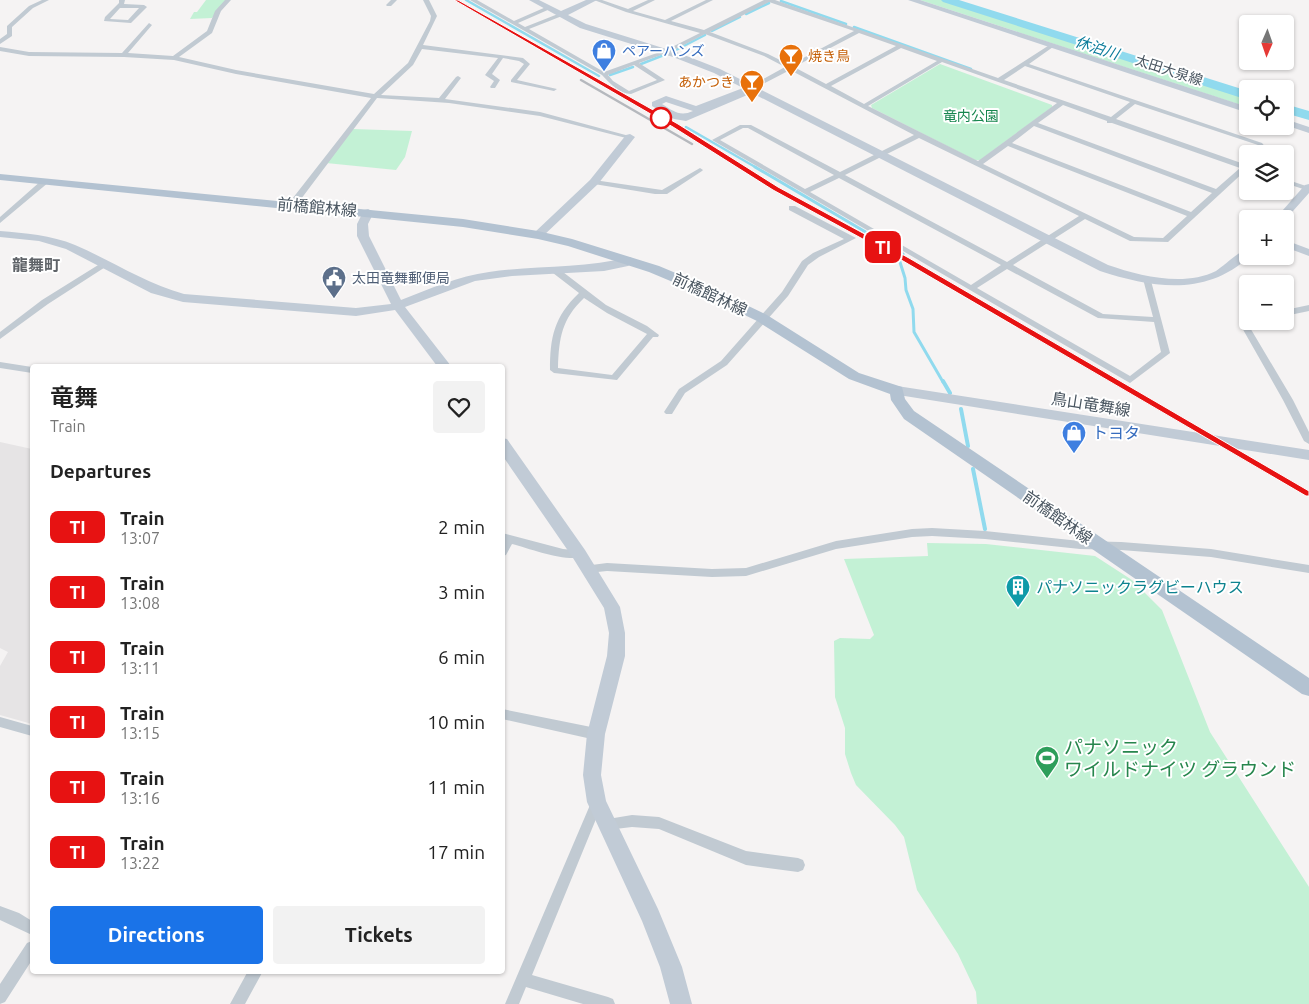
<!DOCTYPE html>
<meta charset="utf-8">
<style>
body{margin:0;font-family:Ubuntu,"Noto Sans JP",sans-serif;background:#f2f2f2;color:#222;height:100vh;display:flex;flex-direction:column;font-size:19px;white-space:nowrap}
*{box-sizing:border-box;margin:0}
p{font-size:16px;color:#767676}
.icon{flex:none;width:28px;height:28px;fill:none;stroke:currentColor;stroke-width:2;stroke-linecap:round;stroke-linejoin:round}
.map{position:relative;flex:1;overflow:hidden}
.drawer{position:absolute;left:30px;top:364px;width:475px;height:610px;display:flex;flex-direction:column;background:#fff;border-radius:5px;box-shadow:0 1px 4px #0004}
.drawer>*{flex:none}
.badge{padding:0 10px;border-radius:8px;font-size:18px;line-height:32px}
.needle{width:32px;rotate:182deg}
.buttons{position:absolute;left:1239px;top:15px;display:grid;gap:10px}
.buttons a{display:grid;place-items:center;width:55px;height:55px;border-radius:5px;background:#fff;box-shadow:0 1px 4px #0004;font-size:25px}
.map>.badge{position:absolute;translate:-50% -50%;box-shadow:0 0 0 2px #fff}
h2{padding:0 20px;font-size:19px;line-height:45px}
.round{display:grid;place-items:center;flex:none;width:52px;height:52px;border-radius:5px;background:#f2f2f2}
.headline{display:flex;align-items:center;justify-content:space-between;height:85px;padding:0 20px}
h1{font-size:24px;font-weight:600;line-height:38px}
.action{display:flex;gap:10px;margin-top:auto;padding:10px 20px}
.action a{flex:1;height:58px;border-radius:5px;background:#1a73e8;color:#fff;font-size:20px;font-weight:600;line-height:58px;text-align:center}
.action a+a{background:#f2f2f2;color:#222}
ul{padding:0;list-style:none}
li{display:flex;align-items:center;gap:15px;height:65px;padding:0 20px}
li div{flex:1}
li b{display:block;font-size:19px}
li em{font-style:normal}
li .badge{min-width:55px;font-weight:700;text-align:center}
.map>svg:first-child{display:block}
.education{fill:#e6e4e5}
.green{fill:#c3f1d5}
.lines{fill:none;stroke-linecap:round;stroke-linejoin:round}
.stream-far2{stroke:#90daee;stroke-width:2.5}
.stream-far1{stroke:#90daee;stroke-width:3}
.stream{stroke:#90daee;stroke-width:4}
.river{fill:#90daee;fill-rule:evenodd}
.street{fill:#c1cad2;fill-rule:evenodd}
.secondary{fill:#c1cbd6;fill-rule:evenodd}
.primary{fill:#b3c2d1;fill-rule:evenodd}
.rail-far2{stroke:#b5b8bd;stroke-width:2.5}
.rail-far1{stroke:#b5b8bd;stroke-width:3}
.rail{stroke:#b5b8bd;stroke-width:4}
.line{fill:#e71212;stroke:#fff}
.stop-dot{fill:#fff;stroke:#e71212;stroke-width:2.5}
.labels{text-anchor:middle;stroke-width:4;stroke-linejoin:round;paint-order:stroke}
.far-shop-label{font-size:14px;fill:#366cbe;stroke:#fff;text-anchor:start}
.far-food-label{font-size:14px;fill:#c56008;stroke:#fff;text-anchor:start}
.far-street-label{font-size:14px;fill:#4a5661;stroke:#fff}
.far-park-label{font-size:14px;fill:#17864f;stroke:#fff}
.far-service-label{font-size:14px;fill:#4e5e75;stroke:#fff;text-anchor:start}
.far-water-label{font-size:15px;font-style:italic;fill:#0c7c9b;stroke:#fff}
.street-label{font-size:16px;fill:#4a5661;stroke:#fff}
.far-quarter-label{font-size:16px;font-weight:bold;fill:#5f6368;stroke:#fff}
.shop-label{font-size:16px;fill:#366cbe;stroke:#fff;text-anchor:start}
.culture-label{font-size:16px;fill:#0d838f;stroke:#fff;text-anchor:start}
.near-leisure-label{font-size:19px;fill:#27864d;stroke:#fff;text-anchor:start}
</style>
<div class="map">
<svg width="1309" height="1004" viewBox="0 0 1309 1004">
<rect width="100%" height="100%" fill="#f5f3f3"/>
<path class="education" d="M0,442L32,449V724L0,715V666L8,652L0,648Z"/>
<path class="green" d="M206,0H226L212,18L190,19L194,12H197Z
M920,0H943L1247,98V107Z
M940,64L1052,105V107L980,160H975L872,108L871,105Z
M353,129L412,131L405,157L396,170L326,163Z
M927,543L986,544L1095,556L1132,580L1162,610L1210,732L1309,887V1004H977L976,992L958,954L917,890L904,837L895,825L856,785L851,773L845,754V728L835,697L834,641L840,638L870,639L874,635L844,559L928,556Z"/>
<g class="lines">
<path class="stream-far2" d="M466,0L599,76
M781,1L846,24
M746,14L769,3
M854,27L971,69
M712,31L740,17
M676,50L705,35
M641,64L664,55
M610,75L633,67
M686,127L757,168"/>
<path class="stream-far1" d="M755,167L903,254
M899,259L905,278L906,290L913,309L914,332L943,382"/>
<path class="stream" d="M943,381L950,393
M961,409L968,446
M973,469L985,529"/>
<path class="river" d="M941,0H959L1248,91V100L943,2Z
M1285,104L1309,111V120L1285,113Z"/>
<path class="street" d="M42,0H49L33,8L12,27V36L0,44V39L7,34V26L29,6Z
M119,0H125L124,4L144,5L147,7L131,23L104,21L105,17L119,3ZM120,8H139L128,20L110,19Z
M225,0H231L221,11L212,33L179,57L236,70L374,94L408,63L430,21L431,16L423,0H429L437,16L423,45L523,58L530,64L517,80L557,89L554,91L511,82V80L524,64L519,61L503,58L492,74L500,80L495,88H491L490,87L494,81L485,75L498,58L422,49L413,65L381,95L439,98L456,77L458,76L461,78L445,99L540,112L633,137L630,139L540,116L449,103L377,98L295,207H289V203L371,98L236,74L174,60L124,57L29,56L0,51V47L29,52L122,53L149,23L152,25L128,53L173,56L207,31L215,11Z
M391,0H397L391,6H387L386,5Z
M470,0H477L514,21L546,7H550V9L518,23L525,27L558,14H562V16L529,29L604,72L668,49L700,33L626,12L594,0H602L628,9L648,0H655L633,11L665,20L706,0H713L671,21L704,30L764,0H775L998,78L1051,44L1053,45V47L1029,64L1262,143L1267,149L1262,154H1255L1260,149L1258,145L1135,104L1116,119L1244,164L1248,162V170H1246L1168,242L1130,241L1085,219L1013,265L1103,314L1153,317L1143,279L1147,277H1150L1170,353L1130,383L712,140L740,125H751L840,172L914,135L790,70L753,89H749V87L785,67L764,56L705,34L672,51L639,63L665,80L631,94C620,94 609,83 602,75ZM769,2L854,31L790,65L768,54L710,32ZM859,33L896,46L826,84L794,67ZM901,48L937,61L864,104L831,86ZM942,62L1057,103L978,161L868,106ZM634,65L657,80L629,91L613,81L608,75ZM1025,66L1130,102L1111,117L1004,80ZM1063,105L1107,121V123H1112L1240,168L1216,189L1038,123ZM1034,126L1212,193L1191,212L1012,143ZM743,128H748L834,175L805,189L720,140ZM919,138L1079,216L1007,262L845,175ZM1008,146L1187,216L1163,238L1134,237L983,164ZM839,178L1001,265L971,285L810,192ZM1007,269L1098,318L1154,322L1161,352L1130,376L977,288Z
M700,168L703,170L702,171L667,194H655L594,184L590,182L594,180L662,190Z
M1285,179L1309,187V191L1285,183Z
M42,180L49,182L0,223V217Z
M789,206H795L856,238L819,257L808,265L788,296L727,365L685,393L672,414H666L664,412L679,389L721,361L782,292L802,261L813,253L844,239L789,210Z
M103,262H106L110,264L48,304L0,339V332L42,300Z
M553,269H559L606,305L647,326L659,335L658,337H653L617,380L554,373L550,370C550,337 554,317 579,293L553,273ZM584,298L607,313L647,334L612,375L558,368C559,337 562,319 584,298Z
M1309,305V311L1285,316V310Z
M1248,319V321H1253L1249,326L1293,400L1309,432V444L1304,441L1283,400L1241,326L1242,321Z
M0,362L32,367V373L0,368Z
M932,528L985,531L1080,541L1121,542L1211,549L1309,565V573L1211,557L1121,550L1080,549L985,539L932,536L912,537L836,549L746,576L712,577L607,571L588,573L584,572L583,569L584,566L607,563L712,569L746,568L836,541L912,529Z
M502,533L563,549L583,551L584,554L583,557C565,562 531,549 512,544L506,555L502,556Z
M502,709L596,728L600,730L602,734L600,738L596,740L502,719Z
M0,717L32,726V736L0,727Z
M597,796L601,798L603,802L532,975L608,997L613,999L615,1004H583L526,987L519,1004H505L593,798Z
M632,815L659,817L746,851L798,858L803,860L805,865L803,870L798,872L746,865L659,829L632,827L607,830L602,828L601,824L602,820Z
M0,906L19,913L32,921V935L0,920Z
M32,941V960L5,1002L0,1004V984L27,943Z
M248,971H263L245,1004H230Z"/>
<path class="secondary" d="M529,0H539L561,11L586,0H597L568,15L586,24L679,53L720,69L1108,265C1140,276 1184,287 1216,271C1225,265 1239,251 1248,249V256H1250C1206,297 1153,288 1100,271L752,93L686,121L674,119L652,106V102L666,96L696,106L743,88L714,73L673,57L580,28ZM666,102L693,111C680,117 673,111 662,104Z
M908,0H920L1248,107V113Z
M1285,119L1309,127V133L1285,125Z
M630,134L635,137L598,184L542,237H534L532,235L534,233L590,180L626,135Z
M1309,184V193L1285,220L1275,219L1305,185Z
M368,209L374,212L368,224L369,236L401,300C430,289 458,276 489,272C536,265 584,269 630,257L636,261L628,266L604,271L512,276L475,281L405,307L451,366H437L395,310L356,316L183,302L151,293L66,249L39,241L0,237V231C25,233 51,235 75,245C112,261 145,283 184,294L356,308L391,304L357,236V224L364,210Z
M1285,240L1309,249V256L1285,247Z
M897,386L1309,450V460L892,394L890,391L892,388Z
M502,438L507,439L585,550L620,607L625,633V656L605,734L601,775L606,801L658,909L682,967L692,1004H670L660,967L642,921L587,802L583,775L587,734L607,656L609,633L604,608L573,558L502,455Z"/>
<path class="primary" d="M0,174L463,219L538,231L572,239L659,266L709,287L767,315L859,373L902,387L905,399L914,411L1309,678V696L1302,694L904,419L891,400L890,394L849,379L757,321L699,293L649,272L568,246L538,239L463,227L0,180Z"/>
<path class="rail-far2" d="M456,0L675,126L742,168
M581,80L692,144"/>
<path class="rail-far1" d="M740,167L776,189L906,260L1116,382"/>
<path class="rail" d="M1114,381L1309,494"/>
</g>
<path class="line" d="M454,0H458L678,124L778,187L909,258L1309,491V496H1306L903,261L773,190L673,127Z"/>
<defs>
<symbol id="shop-pin" viewBox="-11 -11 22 30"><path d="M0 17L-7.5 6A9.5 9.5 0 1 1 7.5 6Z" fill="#3f7fe0" stroke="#fff"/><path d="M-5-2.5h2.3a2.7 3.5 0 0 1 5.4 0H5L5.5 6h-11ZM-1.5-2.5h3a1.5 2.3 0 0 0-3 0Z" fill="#fff"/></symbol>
<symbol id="bar-pin" viewBox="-11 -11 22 30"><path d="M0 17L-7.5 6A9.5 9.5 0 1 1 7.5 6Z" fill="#e8710a" stroke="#fff"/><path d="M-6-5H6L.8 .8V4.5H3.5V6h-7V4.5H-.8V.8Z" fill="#fff"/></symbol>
<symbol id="civic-pin" viewBox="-11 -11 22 30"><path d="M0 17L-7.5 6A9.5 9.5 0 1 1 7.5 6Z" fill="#5c6f8a" stroke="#fff"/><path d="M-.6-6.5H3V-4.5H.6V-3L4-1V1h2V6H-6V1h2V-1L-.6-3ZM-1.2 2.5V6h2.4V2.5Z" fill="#fff"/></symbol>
<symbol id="building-pin" viewBox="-11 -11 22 30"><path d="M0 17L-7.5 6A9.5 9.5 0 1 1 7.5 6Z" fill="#0f9aa8" stroke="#fff"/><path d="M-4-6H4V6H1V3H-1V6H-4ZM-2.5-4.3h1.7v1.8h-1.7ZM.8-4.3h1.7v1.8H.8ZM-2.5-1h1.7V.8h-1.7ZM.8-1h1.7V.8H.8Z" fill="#fff"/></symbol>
<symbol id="stadium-pin" viewBox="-11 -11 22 30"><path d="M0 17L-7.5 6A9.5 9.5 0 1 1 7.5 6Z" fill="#2e9e5b" stroke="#fff"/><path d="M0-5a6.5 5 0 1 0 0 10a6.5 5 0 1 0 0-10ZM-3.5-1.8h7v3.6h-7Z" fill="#fff"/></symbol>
</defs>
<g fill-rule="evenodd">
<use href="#shop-pin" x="590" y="37" width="28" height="38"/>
<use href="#bar-pin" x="777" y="42" width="28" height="38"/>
<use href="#bar-pin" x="738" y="68" width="28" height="38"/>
<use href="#civic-pin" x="320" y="264" width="28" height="38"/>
<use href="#shop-pin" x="1060" y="419" width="28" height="38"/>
<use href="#building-pin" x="1004" y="573" width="28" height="38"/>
<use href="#stadium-pin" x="1033" y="744" width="28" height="38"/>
</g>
<circle class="stop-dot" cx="661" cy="118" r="10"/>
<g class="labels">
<g class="far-shop-label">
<text x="622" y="56">ペアーハンズ</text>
</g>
<g class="far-food-label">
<text x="808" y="61">焼き鳥</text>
<text x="734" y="87" text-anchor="end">あかつき</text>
</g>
<g class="far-street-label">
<text transform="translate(1169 70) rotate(18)" y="5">太田大泉線</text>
</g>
<g class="far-park-label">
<text x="971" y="121">竜内公園</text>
</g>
<g class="far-service-label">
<text x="352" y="283">太田竜舞郵便局</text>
</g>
<g class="far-water-label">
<text transform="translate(1097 48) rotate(18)" y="5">休泊川</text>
</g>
<g class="street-label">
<text transform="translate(317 207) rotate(5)" y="6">前橋館林線</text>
<text transform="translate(710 294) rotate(25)" y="6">前橋館林線</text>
<text transform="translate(1091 404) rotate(9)" y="6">鳥山竜舞線</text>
<text transform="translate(1058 517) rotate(35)" y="6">前橋館林線</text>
</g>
<g class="far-quarter-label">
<text x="36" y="271">龍舞町</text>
</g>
<g class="shop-label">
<text x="1092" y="439">トヨタ</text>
</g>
<g class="culture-label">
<text x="1036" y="593">パナソニックラグビーハウス</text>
</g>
<g class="near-leisure-label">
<text x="1064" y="754">パナソニック<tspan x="1064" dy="22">ワイルドナイツ グラウンド</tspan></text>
</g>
</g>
</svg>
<div class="buttons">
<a><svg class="needle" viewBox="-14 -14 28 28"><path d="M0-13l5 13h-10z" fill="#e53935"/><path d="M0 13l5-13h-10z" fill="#767676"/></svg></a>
<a><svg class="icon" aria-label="locate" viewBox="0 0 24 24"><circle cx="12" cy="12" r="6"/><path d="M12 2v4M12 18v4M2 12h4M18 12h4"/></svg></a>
<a><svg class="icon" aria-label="layers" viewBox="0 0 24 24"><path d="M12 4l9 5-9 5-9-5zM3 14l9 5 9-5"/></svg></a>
<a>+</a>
<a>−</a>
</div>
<b class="badge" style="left:883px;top:247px;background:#e71212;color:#fff">TI</b>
<section class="drawer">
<div class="headline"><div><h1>竜舞</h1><p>Train</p></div><a class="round"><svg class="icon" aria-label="heart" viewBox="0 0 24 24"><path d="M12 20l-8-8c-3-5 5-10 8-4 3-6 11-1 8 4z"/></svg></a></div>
<h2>Departures</h2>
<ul>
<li><span class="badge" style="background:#e71212;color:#fff">TI</span><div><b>Train</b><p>13:07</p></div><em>2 min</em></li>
<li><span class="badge" style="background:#e71212;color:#fff">TI</span><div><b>Train</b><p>13:08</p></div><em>3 min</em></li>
<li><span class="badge" style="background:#e71212;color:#fff">TI</span><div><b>Train</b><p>13:11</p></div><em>6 min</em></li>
<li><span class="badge" style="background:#e71212;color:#fff">TI</span><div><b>Train</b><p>13:15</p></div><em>10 min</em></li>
<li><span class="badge" style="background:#e71212;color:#fff">TI</span><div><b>Train</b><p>13:16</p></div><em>11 min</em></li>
<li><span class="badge" style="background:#e71212;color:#fff">TI</span><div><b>Train</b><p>13:22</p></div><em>17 min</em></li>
</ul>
<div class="action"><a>Directions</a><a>Tickets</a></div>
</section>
</div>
